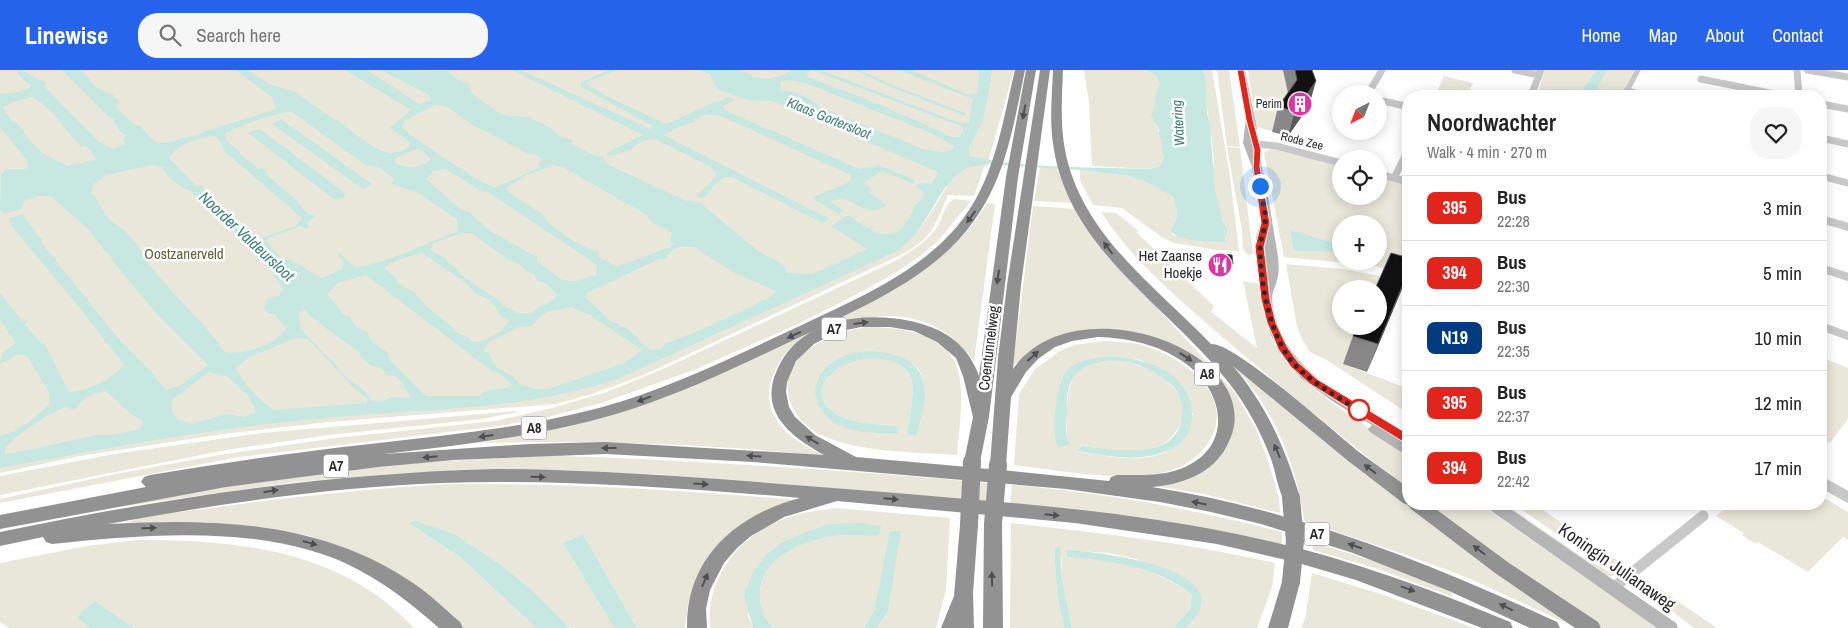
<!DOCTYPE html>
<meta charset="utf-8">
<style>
body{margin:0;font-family:"Archivo Narrow",sans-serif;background:#f6f6f6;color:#222;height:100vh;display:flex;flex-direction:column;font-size:19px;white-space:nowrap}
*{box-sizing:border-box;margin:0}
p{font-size:16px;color:#767676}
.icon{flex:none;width:28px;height:28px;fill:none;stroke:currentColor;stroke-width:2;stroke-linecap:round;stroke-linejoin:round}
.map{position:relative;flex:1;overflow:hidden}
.details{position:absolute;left:1402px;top:20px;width:425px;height:420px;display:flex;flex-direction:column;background:#fff;border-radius:20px;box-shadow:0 2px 12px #0003}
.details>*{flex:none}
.badge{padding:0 10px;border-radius:8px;font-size:18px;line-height:32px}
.needle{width:32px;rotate:222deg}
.controls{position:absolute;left:1332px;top:15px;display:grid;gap:10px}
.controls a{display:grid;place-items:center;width:55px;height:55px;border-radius:50%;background:#fff;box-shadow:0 2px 12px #0003;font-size:25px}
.you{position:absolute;width:25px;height:25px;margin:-12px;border:4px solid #fff;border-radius:50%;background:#1a73e8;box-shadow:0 0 0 8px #1a73e833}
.map>.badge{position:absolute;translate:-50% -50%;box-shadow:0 0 0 2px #fff}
.round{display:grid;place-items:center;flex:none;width:52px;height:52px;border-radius:20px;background:#f6f6f6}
.head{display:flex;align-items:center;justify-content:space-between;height:85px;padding:0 25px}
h1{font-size:24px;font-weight:600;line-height:38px}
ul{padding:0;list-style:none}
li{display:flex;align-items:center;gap:15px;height:65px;padding:0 25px;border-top:1px solid #e0e0e0}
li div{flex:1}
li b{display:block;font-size:19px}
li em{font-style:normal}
li .badge{min-width:55px;font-weight:700;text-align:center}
header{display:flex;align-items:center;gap:30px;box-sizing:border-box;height:70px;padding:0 25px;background:#2563eb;color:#fff}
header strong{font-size:24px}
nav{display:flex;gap:28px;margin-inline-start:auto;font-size:18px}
.search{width:350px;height:45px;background:#f6f6f6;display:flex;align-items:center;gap:12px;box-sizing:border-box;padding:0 18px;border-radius:20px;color:#767676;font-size:19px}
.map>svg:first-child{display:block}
.green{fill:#e9e7d9;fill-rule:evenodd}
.water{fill:#c6e8e1;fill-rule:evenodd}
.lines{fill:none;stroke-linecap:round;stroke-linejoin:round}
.stream{stroke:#c6e8e1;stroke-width:2.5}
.minor-far2{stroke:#c8c8c8;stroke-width:7}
.minor-far1{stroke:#c8c8c8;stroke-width:8}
.minor{stroke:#c8c8c8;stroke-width:11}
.tertiary{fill:#c8c8c8;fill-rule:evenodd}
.secondary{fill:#b5b5b5;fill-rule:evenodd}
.motorway{fill:#929292;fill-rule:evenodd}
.motorway-bridge{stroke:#929292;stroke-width:18}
.wall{fill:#888}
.shaded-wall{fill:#595959}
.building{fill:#121212;stroke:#595959}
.oneway{fill:#4f4f4f}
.line{fill:#e1251b;stroke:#fff}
.walk{stroke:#2b2b2b;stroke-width:5;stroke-dasharray:0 9}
.stop-dot{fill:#fff;stroke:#e1251b;stroke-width:2.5}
.labels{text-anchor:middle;stroke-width:5;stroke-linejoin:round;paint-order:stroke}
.far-poi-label{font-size:12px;fill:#2b2b2b;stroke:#fff;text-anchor:end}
.far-street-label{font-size:12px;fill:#2b2b2b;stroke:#fff}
.far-water-label{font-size:14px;font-style:italic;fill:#3d8274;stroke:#fff}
.shield{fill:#fff;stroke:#6b6b6b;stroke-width:1}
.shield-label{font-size:14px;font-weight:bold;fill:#2b2b2b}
.park-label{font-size:15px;fill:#64623c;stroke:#fff}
.poi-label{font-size:15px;fill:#2b2b2b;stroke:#fff;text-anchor:end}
.street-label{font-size:15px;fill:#2b2b2b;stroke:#fff}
.water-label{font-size:16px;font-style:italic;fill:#3d8274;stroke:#fff}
.near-street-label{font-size:18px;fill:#2b2b2b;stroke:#fff}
</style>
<header>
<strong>Linewise</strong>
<div class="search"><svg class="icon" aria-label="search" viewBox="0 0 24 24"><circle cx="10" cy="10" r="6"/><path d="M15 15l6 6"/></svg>Search here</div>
<nav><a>Home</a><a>Map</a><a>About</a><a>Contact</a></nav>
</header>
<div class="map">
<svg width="1848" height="558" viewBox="0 0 1848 558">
<rect width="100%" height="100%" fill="#fff"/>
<path class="green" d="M0,0H992L988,27L993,0H1014L990,85L987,96L984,97L974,126L948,125C943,136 939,147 933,158C921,177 897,187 877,196L646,304L592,324L555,334L329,352L223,364L80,386L0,403ZM951,110C932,140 919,170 885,187Z
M1084,0H1146L1158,6L1160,15L1153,47L1162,70L1164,90L1160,96L1149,99L1092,96L1089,32Z
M1202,0H1212L1230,107L1239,181L1217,180L1174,173L1163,168L1122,138L1093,135L1080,110V100L1128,106L1144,111L1173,125C1177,141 1180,146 1170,160L1173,165L1214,172L1226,171L1225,168L1228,160C1218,145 1214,123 1213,105C1212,100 1214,95 1214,89C1212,61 1204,33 1205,5Z
M1217,0H1229L1240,77L1227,76Z
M1248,0H1285L1293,37L1276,62L1256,57Z
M1545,0H1635L1621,26H1537Z
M1444,6L1473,13L1467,26L1438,20Z
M1227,77L1240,78L1253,184L1248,185L1243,179L1242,161Z
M1272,79L1341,96V126H1379V106L1409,114V206L1375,196L1284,187L1264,83L1266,81ZM1341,154H1379V191H1341Z
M1040,97L1057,98L1073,133L1034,131Z
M955,129L971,131L938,171L920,186L895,203L859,223L798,254L694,300L601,333L548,347L499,356L239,387L0,433V429L110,405L219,385L336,368L495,351L552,338L607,322L665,298L893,192C910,182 928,172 939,154C943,147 946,131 955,129Z
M987,133L995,134L974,291C961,274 945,259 924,252C884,239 857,249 821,264C812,267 800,270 793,276C782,286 776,297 771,311C766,327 770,343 781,356C792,370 810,378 825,386C710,374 596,370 482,373L572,356L605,347L894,218C933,195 963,173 987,133Z
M1033,136L1077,139L1140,219L1235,323L1256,359L1268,391L1279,428L1280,443L1204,424L1155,416L1213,393L1220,386L1230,372L1233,357L1226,326L1158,271L1070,264L1043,274L1013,296Z
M1101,142L1116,143L1139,161L1136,162L1214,236L1211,242L1257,278L1243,211L1261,214C1264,231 1265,251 1271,267C1288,311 1369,357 1409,384V420C1350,374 1292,326 1234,277C1187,236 1135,195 1101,142Z
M1286,194L1342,199L1380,206L1375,219H1341V256H1359L1343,294L1409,319V344L1325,289L1310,282L1302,269L1297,256Z
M867,257C898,257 944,262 957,297C965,319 959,362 957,385C915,382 858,383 819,364C807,358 796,346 791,334C773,286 830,263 867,257ZM854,283C913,290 934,285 920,355L907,364C909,350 917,315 909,304C883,261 781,311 838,345C855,355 879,353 898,357L897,364C867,362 850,361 826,345L817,310Z
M1104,271C1115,272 1127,272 1138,274C1175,283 1232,319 1213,364C1206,380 1191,393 1175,399C1135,415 1057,400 1014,395L1019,324L1035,299L1060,281L1074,275ZM1111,286L1140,290L1167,302L1193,344C1188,352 1176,376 1169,380C1145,395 1104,386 1077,381L1082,376C1113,380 1159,392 1178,358C1206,309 1106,271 1078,301C1069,312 1068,323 1067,337C1067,348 1065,360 1068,371L1057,334L1079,293Z
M1220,284L1340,384L1566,549L1564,552L1466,507L1409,486L1304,451C1299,407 1279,353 1252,318C1243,306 1231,296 1220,284Z
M1821,287L1848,298V349L1830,373L1821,368Z
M516,341L518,342L482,349L328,365L226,380L0,425V406L114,384L262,363Z
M542,386C599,386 656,390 713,393C805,398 897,405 989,413L988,433L657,404L484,401L404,403L295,412L126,436L129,431L260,410L411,393Z
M448,414C565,413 681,420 798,430L700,504L688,534L685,558H637L583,464L563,473L614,558H570L530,518L501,495L410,454L459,486L536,558H461L348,479L306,465L267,458L206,452L129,453C138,445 174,443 188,441C274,429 361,419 448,414Z
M1012,415C1104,423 1193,439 1282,462V475L1010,436Z
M1821,426L1848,442V470L1843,467L1808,502L1758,472L1756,474L1742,465L1744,463L1716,446L1730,434H1821Z
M1427,434H1480L1659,558H1602L1482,477Z
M1499,434H1505L1581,486L1615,505L1605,507Z
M1513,434H1534L1627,497L1621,502L1585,483Z
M835,438L950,448L946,520L936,558H877L888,541L900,461H891L874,541L864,558H774C763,548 760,538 760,524C760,484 812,467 844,465C855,464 865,466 875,466L860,453L766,485L748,546L753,558H710C705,507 742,462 789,447C804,442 820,440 835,438Z
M1011,453C1100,463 1188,473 1275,493L1272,517L1257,558H1186L1192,552L1200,525L1136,489L1108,483L1067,480V487C1117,492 1150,494 1192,525L1190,539L1173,558H1072L1062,509V488L1054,478L1057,524L1064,558H1010Z
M138,470C239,470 341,480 414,558H134L96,532L81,542L77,548L90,558H9L0,552V493L87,476Z
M1313,472L1392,497L1451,522L1453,527L1378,499L1313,480Z
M1312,503L1384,525L1474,558H1301L1305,549Z
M1639,505L1717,558H1694L1633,511Z"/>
<path class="water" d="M16,0C27,0 34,9 45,12V17L99,72L112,79L125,74L124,70L126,65L120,62L114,51L115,49L110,48L62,0H78L84,2L95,17L113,25L119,31L117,39L134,54L141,56C157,79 162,74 185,68C192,66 197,67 203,62L273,40L275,38L273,28L236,0H248L269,14L297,23L324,43L348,57L352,62C373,75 385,92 409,77L410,72L390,58L411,40L345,0H367L419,34L431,30L429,25L381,0L447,1L456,8L469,14L472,24L502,45L528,47L551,58L559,66L572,70V74L593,85L602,86L607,94L684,130L700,133L758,181L785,196L786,203L813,204L867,179L831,156L848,145C867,157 887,177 906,153C910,147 913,143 914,136L923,128V122L915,116L921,113L932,114L938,102L772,31L748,30L717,19L710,4L700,0H739L752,5V7L768,9L781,6L792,0H821L960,53H969L973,29L899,0H911L969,25L978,23L979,0H993L983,50L969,77V86C1026,99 1089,97 1149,99L1160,96L1164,88L1162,81V70L1159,66V60L1151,45C1157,35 1154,24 1160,15L1157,6L1146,0H1202L1205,5L1207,43L1210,55L1215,121L1223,152L1228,160L1225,168L1226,171L1222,172C1210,172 1176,171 1170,160C1180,146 1177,141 1173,126L1144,111L1128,106L1080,100L984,94C977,97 970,95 963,100C933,121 929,162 895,182L622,307C528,341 425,338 326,348C288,352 251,355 213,361C142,371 71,385 0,398V366L14,361L28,353L50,334L49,322L27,286L19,284L0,294C0,283 7,279 16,273L0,249V223L22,251L28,250L25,255L41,273L45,274L69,322C90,320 110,311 124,295L80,238L11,155L9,148L23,144L38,166L43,168L41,172L118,268L150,300L166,320L181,315L208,295L157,244L112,190L111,185L104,180L90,161L51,126H38L24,131L21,139L4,144L0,140L1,105L6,99H25L29,97L26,89L0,57V24L18,22L30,18V14L24,11ZM812,0L963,57V62L959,67H952L907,46H903L886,37L808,7L807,3ZM788,10L805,13L931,63L954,76L951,81L941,82L923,79L820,37C808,26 797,22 780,20L781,11ZM33,27L50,40L81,77L86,76L96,88C87,94 78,92 68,96L42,83L29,70L17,53L11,51L3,37L12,32ZM435,35L446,36L471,54L527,83L534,84L542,89L538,95L541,96C537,99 499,117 495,117C485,117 410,66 402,57L404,51ZM292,42L366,95L378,97L395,109L391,114L417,122L457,149L458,161C440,168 368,201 354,196C349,194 344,187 340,183L337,184L343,190L342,199L323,208C307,203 297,188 281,189L267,171L268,168L301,156L306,159L309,157L307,153L315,146L308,144L295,129L266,104L267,102L262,98L258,99C254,94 246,88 240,85V82L228,72L225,66L226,63C247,53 269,44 292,42ZM214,66L218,68L224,81L302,148L296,156L258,169L202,118L204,116H196L169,88C180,73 197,68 214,66ZM416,79L423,81L431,90C419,98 408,100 395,93V89ZM150,95L163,97C166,107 181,118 191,121L245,171L246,176L252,178L255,186L268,196L283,220L279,226L268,229L264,237L269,244H275L286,259C277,274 242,286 225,282C202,249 169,223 146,190L148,188C140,179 133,169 125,161C121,157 116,155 112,152C107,147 98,133 95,126L91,124L94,114L107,105ZM554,95L565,98L645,144L654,154L672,163L670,172L674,174L668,178L616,197L599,187L598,182C584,178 548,158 544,145L507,121L506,118L527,105ZM446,99L481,121L489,123L597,195L596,205L576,211L562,210L537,191V185L535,186L490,161L469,142L460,139L426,109L432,101ZM461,163H471L509,190L518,193L528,202L534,204L537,210L547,214L557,225C548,238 540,233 531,243H518L512,239L507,238L497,229L461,205L459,200L447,192L446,189L430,180L434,173ZM679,177H694L735,203L776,221L771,227L703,259L665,274L660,279L651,280L638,271L639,268L625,257H620L619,254L610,251L586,228L587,223L659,189H665L670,182ZM422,183L466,213L475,223L489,230L499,242V245L509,251L502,261L480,272H473L469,268L455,262L453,258L425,235L414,222L400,215L394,206L385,199C389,190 411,186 422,183ZM366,205L493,302H498L513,315C502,322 488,317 479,326H426L390,290L388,283L373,273L367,262L356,257L349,246H345L327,224L338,213ZM571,237L590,245L642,280C637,286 629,287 625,293L548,319H534L520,314L511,305L497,298L488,282L483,281L489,272L519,257L531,256L546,242ZM305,240L311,247L360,283V286L372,296L381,297L386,305L395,306L404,314L403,317L411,326L409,328L391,327L382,332L372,331C365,315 339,310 335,291L330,290L301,259L298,243ZM295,268L308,269L354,318L368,329L366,333L274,340C262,333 240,310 236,297L250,287ZM209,302L227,306L249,327L256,341L246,347L226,344L192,354L178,350L172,342V330ZM106,321L128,342L143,351L140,359L111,365H98L13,383H5V379C18,362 46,346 65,337L75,340C82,327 92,324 106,321Z
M512,0H521L650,59L653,56L581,17V12L609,0H616L586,13L604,25L667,54L712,33L721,31L729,27L734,30L723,36L725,40L859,99L879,95L915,110L913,113L882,101L863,113L870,117L869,122L887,135C869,147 864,136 846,130C841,128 835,130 830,131L844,141L839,144L813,129V127L850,112L851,105L723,47C711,43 705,44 694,50L695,52L682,56L663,65L830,149L822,153L732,107H724L715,115L704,128L696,127L716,106L715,101L709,96L657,70C647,68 636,73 631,80L610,86L606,84L608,82L643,65Z
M1596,0H1607L1598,16V21L1595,26H1579Z
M281,49L372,114L363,119L272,54Z
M260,59L345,123L344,127L335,130L248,63Z
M1290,160L1341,175V182L1294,181Z
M869,281C929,284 933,316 916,366L907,364C909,350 917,315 909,304C906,298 900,294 894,292C853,275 791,318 838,345C856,355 880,353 899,357L897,364C877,363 849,363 832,351C805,330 813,300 842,287C851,283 859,282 869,281Z
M1111,286C1131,288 1148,291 1166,301C1194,317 1205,362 1171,379C1142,394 1107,386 1077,381L1082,376C1115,380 1182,393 1182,341C1183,330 1176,317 1167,311C1159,305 1150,300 1141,296C1119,287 1084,288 1072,310C1066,321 1067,333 1067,344C1066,353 1064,366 1070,374L1059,378C1049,366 1057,312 1067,300C1078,289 1096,288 1111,286Z
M416,451L454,464L501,495L530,518L570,558H536L459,486L410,454L411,452Z
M860,453L881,456L879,464L876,466C865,466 855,465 845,465C812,467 760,484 760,524C760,538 763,548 774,558H753L744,525L753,502L766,485L781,473L803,463L830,454Z
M890,461H901L888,541L877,558H864L874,541Z
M583,464L637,558H614L563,473Z
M1060,476L1062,509L1072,558H1064L1057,524L1054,478Z
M1067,480C1092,481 1217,495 1200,539C1197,546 1191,553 1186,558H1173L1190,539L1192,525C1155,495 1113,492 1067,487Z
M95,531L134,558H90L77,548L81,542Z"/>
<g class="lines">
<path class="stream" d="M857,0L894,17L964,44"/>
<path class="minor-far2" d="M1515,0L1539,5
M1797,0L1799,26
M1807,0L1848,7
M1701,9L1785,26
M1627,21L1647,26
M1368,24L1382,0
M1531,26L1541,0
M1379,30L1409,37
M1821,34L1848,39
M1821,68L1848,74
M1248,73L1276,76L1341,93
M1379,104L1409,112
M1821,106L1848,113
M1394,108L1409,78"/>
<path class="minor-far1" d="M1821,149L1848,157
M1821,198L1848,207
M1821,256L1848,266"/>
<path class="minor" d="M1821,412L1848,427
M1613,518L1703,446"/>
<path class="tertiary" d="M1635,0H1641L1627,26H1621Z"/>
<path class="secondary" d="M1237,0H1245L1257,59L1253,62C1253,76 1259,85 1262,98C1268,121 1271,145 1275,169C1277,182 1281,197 1277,210C1276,216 1272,222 1272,228C1277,301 1354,332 1409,364V387L1370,362L1368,359L1372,355L1335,333L1302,309L1279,282L1270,263L1261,230L1256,190V168L1261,151L1252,97L1243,73L1246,49Z
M1485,434H1503L1676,553L1678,558H1657L1487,438Z"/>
<path class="motorway" d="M1015,0H1025C1014,53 1006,108 973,152C936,204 873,232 817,259C757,287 698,317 635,338C554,365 469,374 384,384L530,374L606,372L824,385C791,367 758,342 777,300C783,287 790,277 802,268C838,240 909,242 947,265C962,274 973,289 979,306L1006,107L1026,0H1036L1018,107L989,347L980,392L978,396L974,398L992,399L990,395L998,288L1007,215L1040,0H1050L1021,215L1013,299C1076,208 1284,287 1224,381C1209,405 1179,415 1152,417C1293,439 1428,492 1557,552L1560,558H1530L1449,521L1353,483L1261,454L1211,442L1160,432L1066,419L753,392L606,384L454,390L378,397L226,417L0,459V445L146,417L141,412L144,407L150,405C223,393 296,382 370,374C446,365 524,358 599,338C671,318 737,285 804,254C861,227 927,199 965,146C996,103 1003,49 1015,0ZM861,257H890L914,261L937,272L956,288L963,306L973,347L964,392L968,397L856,387L815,365L795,347L789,337L786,322L787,312L796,291L814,274L837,262ZM1098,267C1127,268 1157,274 1182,291C1228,321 1235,383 1174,401C1156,406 1136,405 1117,405L1111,407L1109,411L1002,400L1006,395L1011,327L1026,302L1038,289L1055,277L1072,271Z
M1053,0H1063C1062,26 1060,54 1065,80C1081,164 1155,216 1211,274C1233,271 1336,364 1359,382C1375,394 1392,406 1409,418V434H1429L1509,493L1598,552L1601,558H1575L1495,503L1411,439L1408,435L1403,433L1347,390L1233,296C1266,335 1286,379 1300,428L1297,433L1291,435L1285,433C1278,420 1276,403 1271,389C1261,362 1247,336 1229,313C1170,237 1071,182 1054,80C1049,53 1052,26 1053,0Z
M496,399C626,400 754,412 884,422C1011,433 1139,441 1264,470C1349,489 1430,519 1510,552L1513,558H1482L1356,510L1295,492L1217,474L1075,453L837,431L784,447L751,466L737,478L724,493L710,520L706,539L707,558H687C686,488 736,445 800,428C681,418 561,409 442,413C330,417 218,434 108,454C217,448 324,451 416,515C432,526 446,540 460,552L463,558H439C414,536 389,516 359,500C272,453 147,464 52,474L46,472L43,467L0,476V462C164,428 328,403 496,399Z
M993,447L999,449L1002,454L1003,558H983L984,454L987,449Z
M969,448L975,450L978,455L973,523L974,558H941L954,526L960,455L963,450Z
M1291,504L1298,506L1300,512L1288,558H1268L1282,512L1284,506Z"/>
<path class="motorway-bridge" d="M1291,428L1295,471L1291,512
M993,454L998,395
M969,455L972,392"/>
</g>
<path class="wall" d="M1283,0H1312L1309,36L1288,66L1272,62L1278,37L1288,23Z
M1223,184L1233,194L1231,200L1222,199L1221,190Z
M1409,201L1367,302L1343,294L1353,266Z"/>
<path class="shaded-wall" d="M1316,11L1309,36L1288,66L1295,41Z
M1409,201L1403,217L1367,302L1378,274Z"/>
<path class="building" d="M1295,0H1312L1316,11L1295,41L1278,37L1297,10Z
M1391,183L1409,188V200L1378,274L1353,266L1358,256H1379V219H1375Z
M1223,184L1232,185L1233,194L1223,193Z"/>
<defs><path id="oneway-solid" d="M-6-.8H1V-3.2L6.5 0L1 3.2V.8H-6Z" transform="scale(1.25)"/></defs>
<g class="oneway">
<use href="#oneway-solid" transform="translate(1024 42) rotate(100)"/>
<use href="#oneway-solid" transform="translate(971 147) rotate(126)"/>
<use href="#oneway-solid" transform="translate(1108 178) rotate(-127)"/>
<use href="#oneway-solid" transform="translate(998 207) rotate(98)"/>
<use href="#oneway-solid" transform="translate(861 253) rotate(-7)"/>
<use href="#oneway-solid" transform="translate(794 265) rotate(155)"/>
<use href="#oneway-solid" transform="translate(1033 286) rotate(-42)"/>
<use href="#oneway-solid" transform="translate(1186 287) rotate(33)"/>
<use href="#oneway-solid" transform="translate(644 329) rotate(159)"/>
<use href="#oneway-solid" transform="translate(486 366) rotate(172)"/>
<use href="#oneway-solid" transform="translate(812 370) rotate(-149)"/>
<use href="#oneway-solid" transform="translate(609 378) rotate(180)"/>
<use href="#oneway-solid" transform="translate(1277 381) rotate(-113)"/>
<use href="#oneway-solid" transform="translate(754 386) rotate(-177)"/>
<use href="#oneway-solid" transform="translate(430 387) rotate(174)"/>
<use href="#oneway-solid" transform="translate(1370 399) rotate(-143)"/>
<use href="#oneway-solid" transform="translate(538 407) rotate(2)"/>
<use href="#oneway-solid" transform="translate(701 414) rotate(4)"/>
<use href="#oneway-solid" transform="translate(271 421) rotate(-9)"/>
<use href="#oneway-solid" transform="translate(891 429) rotate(5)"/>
<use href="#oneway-solid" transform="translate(1199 433) rotate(-169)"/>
<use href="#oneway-solid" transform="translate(1052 445) rotate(6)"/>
<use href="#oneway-solid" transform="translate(149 458) rotate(-2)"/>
<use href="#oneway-solid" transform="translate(310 473) rotate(16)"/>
<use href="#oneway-solid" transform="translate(1355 476) rotate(-161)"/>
<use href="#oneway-solid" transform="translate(1479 480) rotate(-143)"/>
<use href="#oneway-solid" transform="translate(992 509) rotate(-91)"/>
<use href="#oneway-solid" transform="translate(705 510) rotate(-67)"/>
<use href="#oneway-solid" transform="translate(1408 519) rotate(20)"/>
<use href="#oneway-solid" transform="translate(1506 537) rotate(-154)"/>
</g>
<path class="line" d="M1237,0H1244L1253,50L1261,80L1260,97L1270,153L1264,177L1270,229L1276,253L1282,266L1288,278L1298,292L1317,309L1413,367L1414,370L1413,373H1405L1310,314L1291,297L1278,279L1273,266L1267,253L1261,229L1255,177L1261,153L1253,97L1254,80L1246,50Z"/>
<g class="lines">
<path class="walk" d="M1260,116C1261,127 1267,142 1265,153C1264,162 1260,170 1260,180C1261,216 1270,268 1295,295C1315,315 1341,329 1364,343L1359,340"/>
</g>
<defs>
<symbol id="building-disc" viewBox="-11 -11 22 22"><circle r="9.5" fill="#db35a3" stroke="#fff"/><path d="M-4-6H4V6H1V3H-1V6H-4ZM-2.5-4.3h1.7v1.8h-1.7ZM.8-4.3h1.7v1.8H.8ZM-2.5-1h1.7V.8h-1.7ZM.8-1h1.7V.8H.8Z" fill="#fff"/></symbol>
<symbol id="restaurant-disc" viewBox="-11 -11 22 22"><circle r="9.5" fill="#db35a3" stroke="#fff"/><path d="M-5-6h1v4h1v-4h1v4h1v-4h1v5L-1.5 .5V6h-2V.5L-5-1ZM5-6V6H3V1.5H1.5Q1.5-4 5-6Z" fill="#fff"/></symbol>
</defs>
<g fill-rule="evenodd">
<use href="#building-disc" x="1286" y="20" width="28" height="28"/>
<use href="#restaurant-disc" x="1206" y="181" width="28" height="28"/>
</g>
<circle class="stop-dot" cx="1359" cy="340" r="10"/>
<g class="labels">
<g class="far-poi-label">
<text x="1282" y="38">Perim</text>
</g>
<g class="far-street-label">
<text transform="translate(1302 71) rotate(14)" y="4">Rode Zee</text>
</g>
<g class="far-water-label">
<text transform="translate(829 48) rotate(22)" y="5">Klaas Gortersloot</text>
<text transform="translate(1178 53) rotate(-94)" y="5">Watering</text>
</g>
<g class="shield">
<rect x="821.5" y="247.5" width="25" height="23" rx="4"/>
<rect x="1194.5" y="292.5" width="25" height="23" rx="4"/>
<rect x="521.5" y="346.5" width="25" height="23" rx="4"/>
<rect x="323.5" y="384.5" width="25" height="23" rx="4"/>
<rect x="1304.5" y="452.5" width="25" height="23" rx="4"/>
</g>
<g class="shield-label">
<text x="834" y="264">A7</text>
<text x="1207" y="309">A8</text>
<text x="534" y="363">A8</text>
<text x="336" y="401">A7</text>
<text x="1317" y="469">A7</text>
</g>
<g class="park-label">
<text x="184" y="189">Oostzanerveld</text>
</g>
<g class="poi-label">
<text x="1202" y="191">Het Zaanse<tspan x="1202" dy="17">Hoekje</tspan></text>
</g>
<g class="street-label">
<text transform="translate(989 278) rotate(-83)" y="5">Coentunnelweg</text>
</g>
<g class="water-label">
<text transform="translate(247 166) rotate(43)" y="6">Noorder Valdeursloot</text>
</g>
<g class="near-street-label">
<text transform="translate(1617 497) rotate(35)" y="6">Koningin Julianaweg</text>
</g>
</g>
</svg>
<div class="controls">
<a><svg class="needle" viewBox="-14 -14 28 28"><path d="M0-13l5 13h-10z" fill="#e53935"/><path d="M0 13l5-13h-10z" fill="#767676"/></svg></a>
<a><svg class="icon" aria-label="locate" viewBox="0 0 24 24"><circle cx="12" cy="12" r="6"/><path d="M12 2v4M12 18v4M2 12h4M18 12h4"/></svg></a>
<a>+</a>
<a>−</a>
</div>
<div class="you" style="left:1260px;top:116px"></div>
<section class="details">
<div class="head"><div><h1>Noordwachter</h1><p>Walk · 4 min · 270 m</p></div><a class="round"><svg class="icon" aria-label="heart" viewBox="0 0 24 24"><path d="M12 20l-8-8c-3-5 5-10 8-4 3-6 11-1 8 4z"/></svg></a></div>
<ul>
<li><span class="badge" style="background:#e1251b;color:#fff">395</span><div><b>Bus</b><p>22:28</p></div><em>3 min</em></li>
<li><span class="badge" style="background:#e1251b;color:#fff">394</span><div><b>Bus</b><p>22:30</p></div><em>5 min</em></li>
<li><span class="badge" style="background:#003b80;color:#fff">N19</span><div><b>Bus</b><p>22:35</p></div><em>10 min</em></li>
<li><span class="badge" style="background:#e1251b;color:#fff">395</span><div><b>Bus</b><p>22:37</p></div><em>12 min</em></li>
<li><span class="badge" style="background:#e1251b;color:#fff">394</span><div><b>Bus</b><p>22:42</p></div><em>17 min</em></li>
</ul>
</section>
</div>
